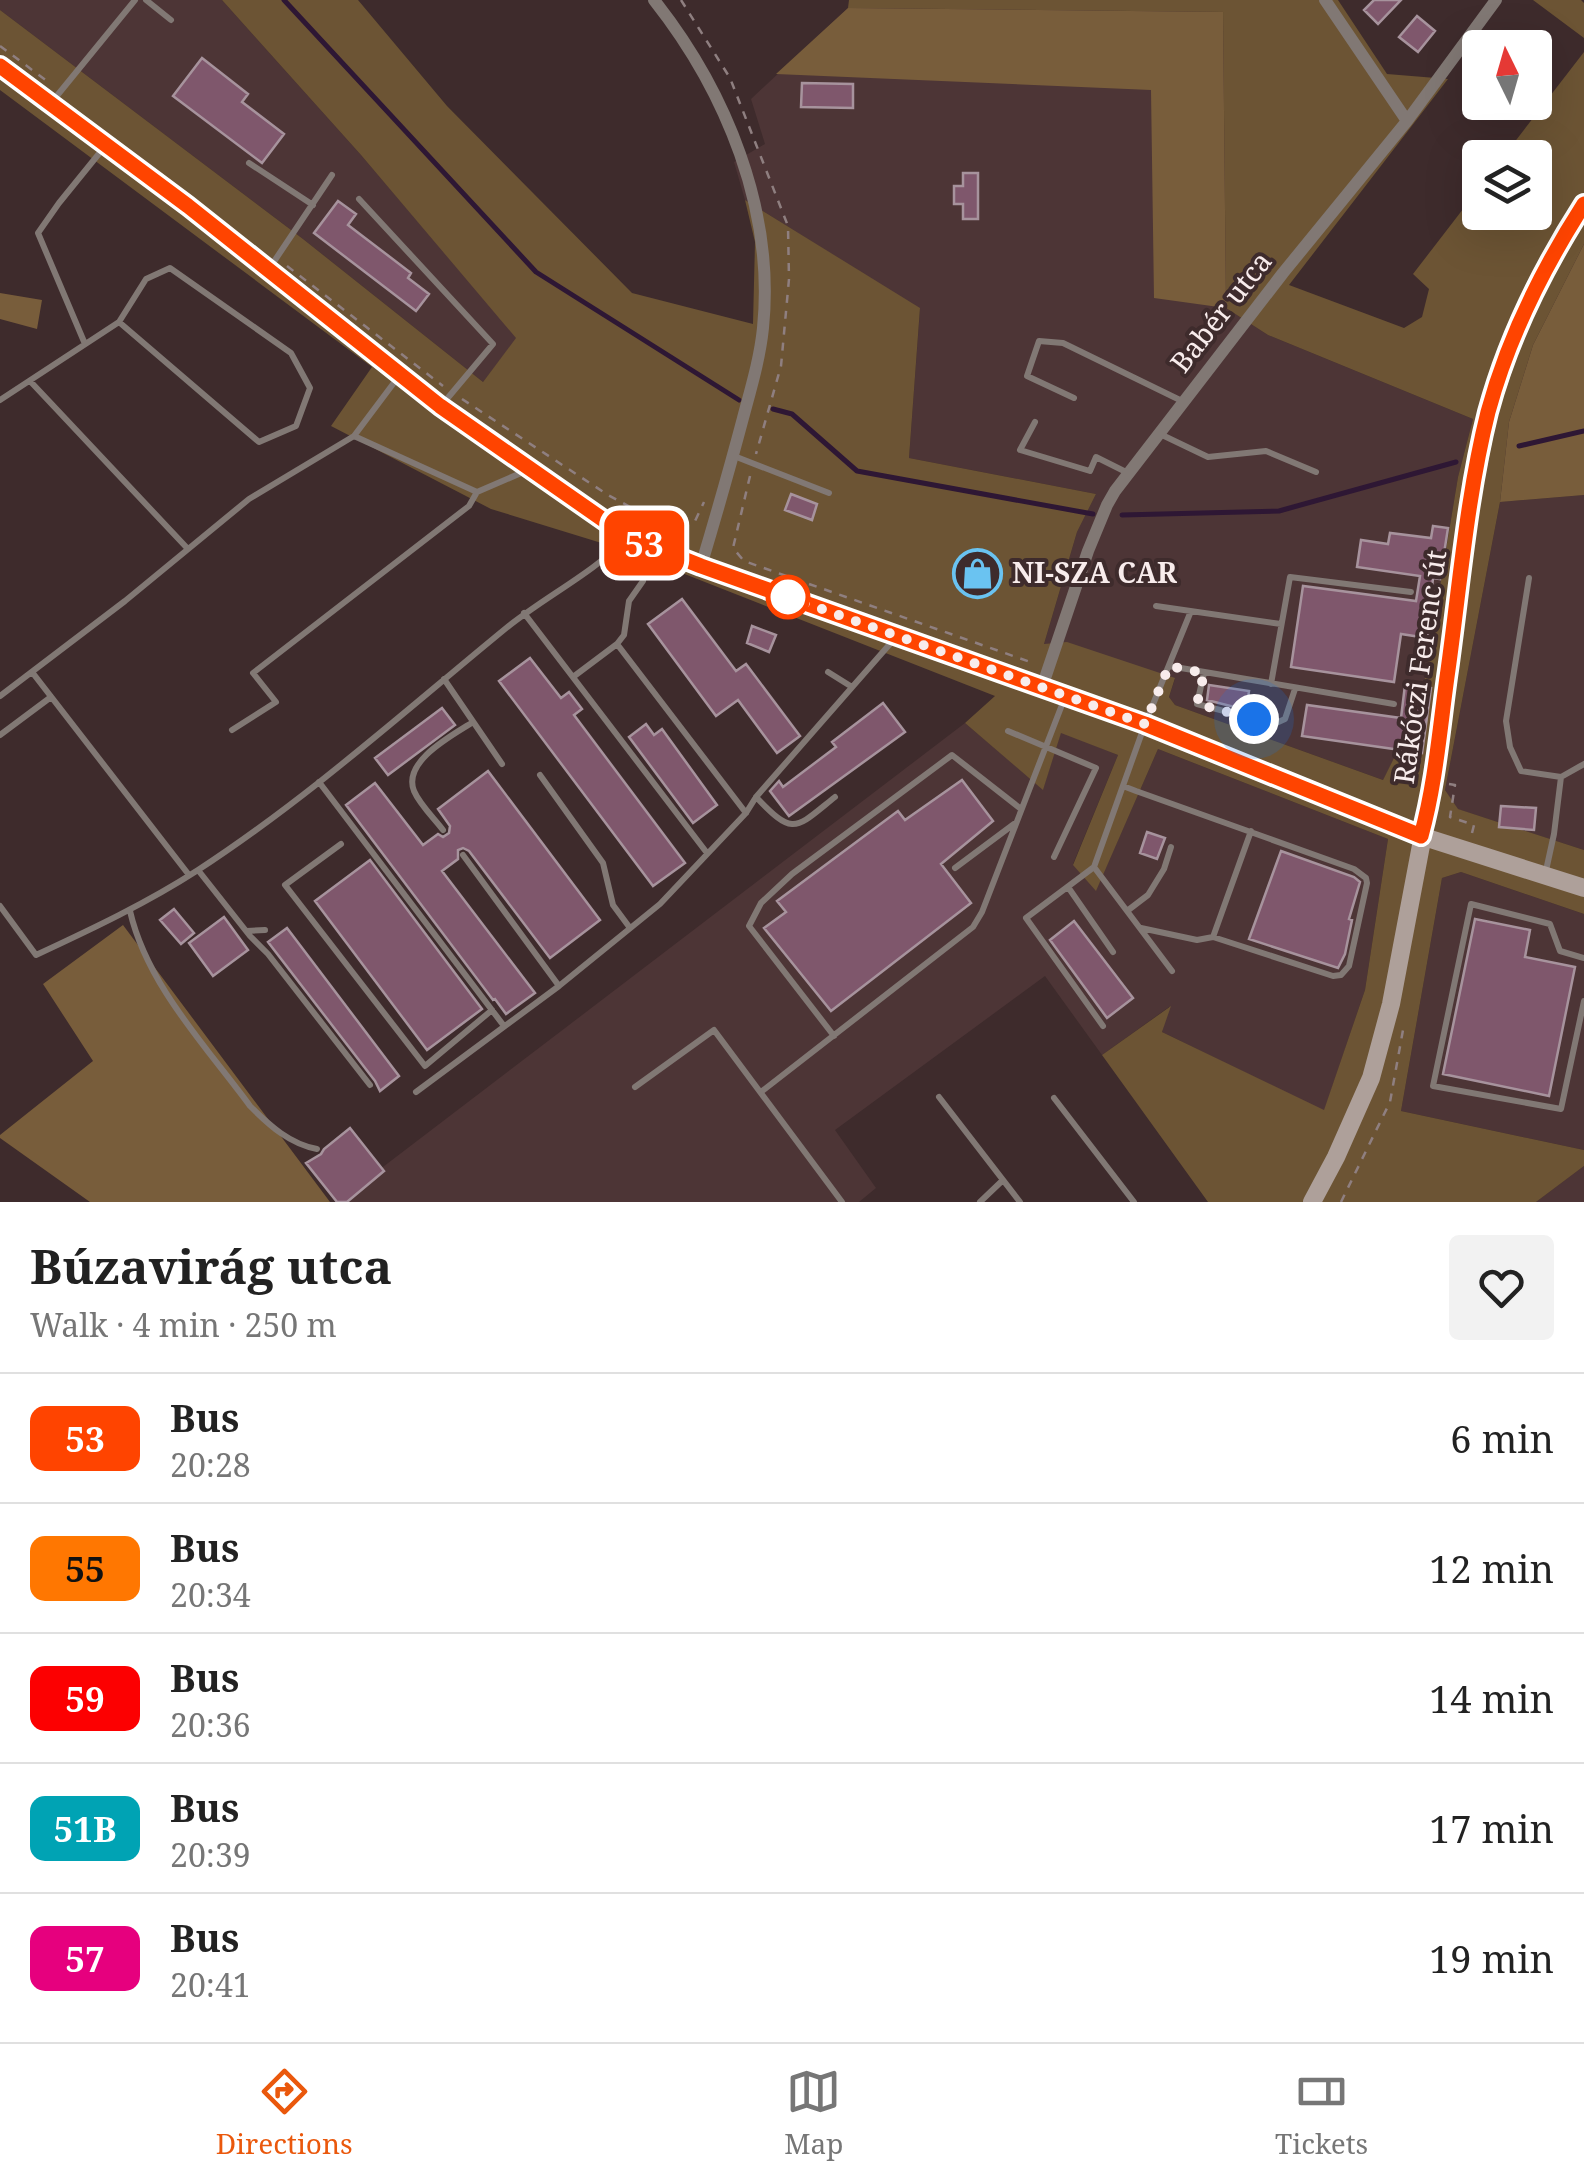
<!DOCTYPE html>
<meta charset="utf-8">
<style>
body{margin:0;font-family:"Noto Serif",serif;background:#f2f2f2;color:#222;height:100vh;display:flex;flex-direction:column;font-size:38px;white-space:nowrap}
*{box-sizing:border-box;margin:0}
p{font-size:32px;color:#767676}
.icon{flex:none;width:55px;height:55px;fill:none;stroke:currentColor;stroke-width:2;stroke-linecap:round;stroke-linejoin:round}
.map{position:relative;height:1202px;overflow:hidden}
.panel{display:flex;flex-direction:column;background:#fff;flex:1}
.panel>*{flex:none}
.badge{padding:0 20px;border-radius:15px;font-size:35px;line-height:65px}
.needle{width:65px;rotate:355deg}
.fabs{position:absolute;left:1462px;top:30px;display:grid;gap:20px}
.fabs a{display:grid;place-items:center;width:90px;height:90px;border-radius:10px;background:#fff;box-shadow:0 10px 40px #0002;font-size:50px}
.you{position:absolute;width:50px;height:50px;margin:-25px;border:8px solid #fff;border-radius:50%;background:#1a73e8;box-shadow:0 0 0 15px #1a73e833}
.map>.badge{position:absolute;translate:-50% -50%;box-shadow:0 0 0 5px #fff}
.round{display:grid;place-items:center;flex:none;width:105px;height:105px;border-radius:10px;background:#f2f2f2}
.headline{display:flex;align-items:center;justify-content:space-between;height:170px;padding:0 30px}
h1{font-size:48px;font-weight:700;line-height:75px}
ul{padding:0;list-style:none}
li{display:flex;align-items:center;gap:30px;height:130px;padding:0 30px;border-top:2px solid #e0e0e0}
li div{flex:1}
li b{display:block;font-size:38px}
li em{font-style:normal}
li .badge{min-width:110px;font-weight:700;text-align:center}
.tabs{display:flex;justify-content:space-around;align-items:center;height:140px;border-top:2px solid #e0e0e0;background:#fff;font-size:28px;color:#767676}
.tabs a{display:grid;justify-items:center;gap:5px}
.tabs .selected{color:#ea580c}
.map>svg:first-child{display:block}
.built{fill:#4d3536}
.green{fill:#6c5434}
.forest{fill:#785d3b}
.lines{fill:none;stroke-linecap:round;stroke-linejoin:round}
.stream{stroke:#2e1734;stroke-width:5}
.building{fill:#7f576c;stroke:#a7939d;stroke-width:2.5}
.path{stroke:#8f7f80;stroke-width:2.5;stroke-dasharray:8 8;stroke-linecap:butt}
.lane{stroke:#817874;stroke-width:6}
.street{stroke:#817874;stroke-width:12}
.secondary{stroke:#aea09a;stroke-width:18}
.line-casing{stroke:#fff;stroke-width:22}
.line{stroke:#f40;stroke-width:15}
.walk{stroke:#f8ecec;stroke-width:10;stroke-dasharray:0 18}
.stop-dot{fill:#fff;stroke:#f40;stroke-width:5}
.labels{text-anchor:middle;stroke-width:8;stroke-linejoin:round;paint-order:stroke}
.street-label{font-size:28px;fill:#f8ecec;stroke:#3e2b2c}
.poi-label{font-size:28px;font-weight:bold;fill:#f8ecec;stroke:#3e2b2c;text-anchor:start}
</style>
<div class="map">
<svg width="1584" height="1202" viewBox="0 0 1584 1202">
<rect width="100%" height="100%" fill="#3e2b2c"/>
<path class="built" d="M0,0H222L361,155L517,338L483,382L303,239L0,10Z
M848,8L1223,12L1226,308L1268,335L1473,419L1458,477L1411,763L1394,759L1383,780L1175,705L1169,697L1175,679L1044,644L1077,532L1096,494L909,458L920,309L745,200L734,162L765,144L751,99Z
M1584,495V850L1457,809L1445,790L1500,502Z
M965,723L1043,789L1061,732L1118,755L1073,864L1096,890L1158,749L1388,839L1365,990L1324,1111L1162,1032L1169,1007L1102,1055L1045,976L835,1130L876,1188L859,1202H337Z
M1461,872L1584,914V1150L1401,1111L1442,878Z
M1584,1166V1202H1536Z"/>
<path class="green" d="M222,0H358L447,106L632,293L753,324L755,242L745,200L920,308L909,458L1096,494L1077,532L1044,644L1067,642L1175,678L1169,697L1175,705L1383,780L1394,758L1411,762L1458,477L1473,419L1268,335L1226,308L1223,12L848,8L849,0H1338L1387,74L1448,79L1289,285L1404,328L1422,317L1429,289L1413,274L1480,187V212H1535V158L1503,157L1584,52V244L1533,345L1509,422L1500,502L1445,790L1458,809L1584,850V914L1461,872L1442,878L1401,1111L1584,1150V1166L1536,1202H1208L1102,1055L1171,1006L1162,1032L1324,1110L1365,990L1388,839L1158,749L1096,891L1073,865L1118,755L1061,733L1043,790L965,723L995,696L621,549L491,509L331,426L372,367L0,90V10L303,239L483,382L516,338L361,155Z
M1533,0H1581L1584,3V38Z"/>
<path class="forest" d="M848,8L1223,12L1226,308L1154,298L1151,90L776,74Z
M1584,244V495L1500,502L1509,422L1533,345Z
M0,293L42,300L37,329L0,319Z
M123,925L330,1202H90L0,1138V1135L93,1061L43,984Z"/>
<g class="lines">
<path class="stream" d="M284,0L536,272L739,400
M773,409L792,414L857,471L1093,514
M1519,446L1584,431
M1122,515L1279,511L1456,462"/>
</g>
<path class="building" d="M1374,0H1401L1378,24L1364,10Z
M1417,16L1435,31L1418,52L1399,37Z
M202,58L248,94L242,102L284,134L262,163L173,96Z
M802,83L853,84V108L801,107Z
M963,173H978V219H963V204H954V186H963Z
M338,201L356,214L348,225L411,273L408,278L429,294L416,311L314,233Z
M791,494L817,504L812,520L785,510Z
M1433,526L1448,528L1440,579L1433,578L1427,638L1401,634L1394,682L1291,667L1303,586L1416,601L1420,576L1357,567L1361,540L1388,544L1390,533L1431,538Z
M682,599L736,671L746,664L800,736L777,753L738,700L716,716L648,624Z
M752,626L776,635L769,652L747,643Z
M530,658L561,698L569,692L582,709L574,715L685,863L653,886L499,681Z
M1209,685L1249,691L1246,710L1207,700Z
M1405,685L1431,688L1422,753L1302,736L1307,705L1401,718Z
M883,703L905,732L789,816L770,791L779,781L783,787L836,747L832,742Z
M442,708L455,725L388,775L375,758Z
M646,724L654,735L662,729L717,805L693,823L629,737Z
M488,771L600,920L550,958L469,851L463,848L458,850V859L442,871L535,993L506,1014L495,999L493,1000L346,805L375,783L423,845L438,834L443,837L449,833L450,826L438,809Z
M962,780L993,821L941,864L971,903L831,1011L764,928L786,912L777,901L898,811L905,820Z
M1501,806L1536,808L1534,830L1499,827Z
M1147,832L1165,838L1157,859L1140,853Z
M1281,851L1354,877L1360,882L1349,919L1352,920L1345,954L1338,968L1249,939Z
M370,860L482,1009L427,1050L315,901Z
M174,909L194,933L181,944L160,920Z
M224,917L248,950L213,976L189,943Z
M1475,919L1530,930L1525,957L1575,967L1549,1096L1443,1074Z
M1074,921L1133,998L1107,1018L1050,940Z
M287,928L399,1076L380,1091L375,1081L268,942Z
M350,1128L384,1171L347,1202H337L306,1163L321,1154L324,1149Z"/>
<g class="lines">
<path class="path" d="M681,0L730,78L788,226L789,279L781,366L756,454
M0,46L51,84
M287,266L443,386
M462,399L608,495L669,528L681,527L695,521L704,502
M750,476L733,548L744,561L1033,663
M1393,784L1400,776L1417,779
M1449,784L1455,785L1450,817L1474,825L1472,833
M1341,1202L1390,1102L1403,1030"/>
<path class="lane" d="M146,0L171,20
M51,103L135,0
M249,163L313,205
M359,199L493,344L441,406
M269,269L332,175
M85,344L38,233L59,203L106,145
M30,381L188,549
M1074,398L1027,376L1039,341L1063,343L1182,401
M0,400L119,322L146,279L170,268L291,353L310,388L296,426L259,442L119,322
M1035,422L1020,450L1090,471L1096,457L1128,473
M1160,434L1208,457L1266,451L1316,472
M354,436L477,492L528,470
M734,456L829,493
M1529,578L1506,721L1510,747L1521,771L1561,777L1554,834L1545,875
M1156,606L1281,624
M524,613L707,853
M617,644L746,813
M1169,666L1394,704
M32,672L189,875
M828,672L852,687
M1204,673L1197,704L1274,724L1285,719L1295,689
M573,677L617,644L624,635L629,601L643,581
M444,679L502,764
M1271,684L1290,577L1411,592
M0,696L125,601L249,499L354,436L399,376
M232,730L276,702L253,673L469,506L477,492
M1008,731L1096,768L1054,857
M0,735L51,697
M540,775L603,863L613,905L630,928
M1561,777L1584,764
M319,782L504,1026
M1123,786L1136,791L1354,869L1366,878L1367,883L1349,966L1341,975L1333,976L1213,937L1251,831
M756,797C794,837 795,829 835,797
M443,830C434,818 420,805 414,791C402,761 453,735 473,722
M341,844L285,885L425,1066L492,1010
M463,855L559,986
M1094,867L1172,971
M955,868L1014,824
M198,870L250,936L268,954L370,1085
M1068,887L1113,952
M0,906L36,955C92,929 147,903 198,870C307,799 405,711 505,629C544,597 592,574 627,538
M130,911C147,985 206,1046 250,1106C270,1126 290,1144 317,1149
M1127,911L1148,895L1164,869L1171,847
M1141,928L1197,940L1213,937
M247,931L265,930
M1584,958L1560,951L1550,924L1471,904L1433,1086L1561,1109L1584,1001
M1103,1026L1026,918L1094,867L1145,724L1191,611
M834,1036L749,926L761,903L792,874L952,755L1021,809
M635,1087L714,1030L842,1202
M416,1092L559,986L660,904L746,813L756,797L896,637
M761,1092L973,927L982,912L1065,697
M939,1097L1020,1202
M1054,1098L1134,1202
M980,1202L1003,1180"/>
<path class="street" d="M654,0C726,91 775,210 763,328C760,358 751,388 743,418C730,467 716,516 701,566
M1325,0L1407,121
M0,66L107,144L440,406L628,537L701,566L1145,724L1421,836
M1042,687L1088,551L1107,505L1115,491L1283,273L1407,121L1496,0"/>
<path class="secondary" d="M1421,836L1584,888
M1312,1202L1336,1157L1371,1078L1391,1004L1433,782L1471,501L1489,410L1514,337L1532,296L1550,261L1584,204"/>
</g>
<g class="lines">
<defs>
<path id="line" d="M0,66L188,206L440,406L628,537L701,566L1145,724L1421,836C1436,782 1440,725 1448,670C1460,584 1467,496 1488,412C1508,338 1543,268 1584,204"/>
</defs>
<use href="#line" class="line-casing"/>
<use href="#line" class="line"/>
<path class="walk" d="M788,597L1145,724L1169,666L1204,673L1197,704L1254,719"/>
</g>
<defs>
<symbol id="shop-ring" viewBox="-11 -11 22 22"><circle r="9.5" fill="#3e2b2c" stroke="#6ac3f1" stroke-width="1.5"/><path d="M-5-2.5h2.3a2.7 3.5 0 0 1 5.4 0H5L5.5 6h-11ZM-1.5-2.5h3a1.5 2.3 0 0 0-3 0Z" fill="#6ac3f1"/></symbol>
</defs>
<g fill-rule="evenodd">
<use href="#shop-ring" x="950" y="546" width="55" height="55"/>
</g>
<circle class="stop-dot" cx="788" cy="597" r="20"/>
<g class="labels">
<g class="street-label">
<text transform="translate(1221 312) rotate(-52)" y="10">Babér utca</text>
<text transform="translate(1420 667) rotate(-82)" y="10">Rákóczi Ferenc út</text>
</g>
<g class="poi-label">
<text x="1012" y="583">NI-SZA CAR</text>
</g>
</g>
</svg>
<div class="fabs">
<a><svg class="needle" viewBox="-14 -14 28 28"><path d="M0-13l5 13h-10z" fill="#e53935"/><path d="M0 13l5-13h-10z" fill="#767676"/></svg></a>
<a><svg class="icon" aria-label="layers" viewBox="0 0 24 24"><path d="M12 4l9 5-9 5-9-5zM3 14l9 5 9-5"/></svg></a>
</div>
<div class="you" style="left:1254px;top:719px"></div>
<b class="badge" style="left:644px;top:543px;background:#f40;color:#fff">53</b>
</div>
<section class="panel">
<div class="headline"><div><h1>Búzavirág utca</h1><p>Walk · 4 min · 250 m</p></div><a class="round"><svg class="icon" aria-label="heart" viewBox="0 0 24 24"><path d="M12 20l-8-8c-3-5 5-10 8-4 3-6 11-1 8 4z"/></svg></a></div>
<ul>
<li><span class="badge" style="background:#f40;color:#fff">53</span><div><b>Bus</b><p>20:28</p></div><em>6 min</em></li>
<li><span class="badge" style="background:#ff7701;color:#111">55</span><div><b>Bus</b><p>20:34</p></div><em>12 min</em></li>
<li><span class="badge" style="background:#fc0001;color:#fff">59</span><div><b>Bus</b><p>20:36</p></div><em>14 min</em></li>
<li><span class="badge" style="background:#00a3b4;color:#fff">51B</span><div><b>Bus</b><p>20:39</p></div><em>17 min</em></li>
<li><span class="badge" style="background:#e6007e;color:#fff">57</span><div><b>Bus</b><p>20:41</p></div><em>19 min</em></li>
</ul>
</section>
<nav class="tabs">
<a class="selected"><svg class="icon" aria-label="directions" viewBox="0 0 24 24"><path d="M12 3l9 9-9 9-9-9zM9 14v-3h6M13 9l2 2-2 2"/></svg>Directions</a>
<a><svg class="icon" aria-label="map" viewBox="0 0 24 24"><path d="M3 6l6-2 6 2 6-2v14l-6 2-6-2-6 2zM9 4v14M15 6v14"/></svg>Map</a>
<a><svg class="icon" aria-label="tickets" viewBox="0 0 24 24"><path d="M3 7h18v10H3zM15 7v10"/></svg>Tickets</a>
</nav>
